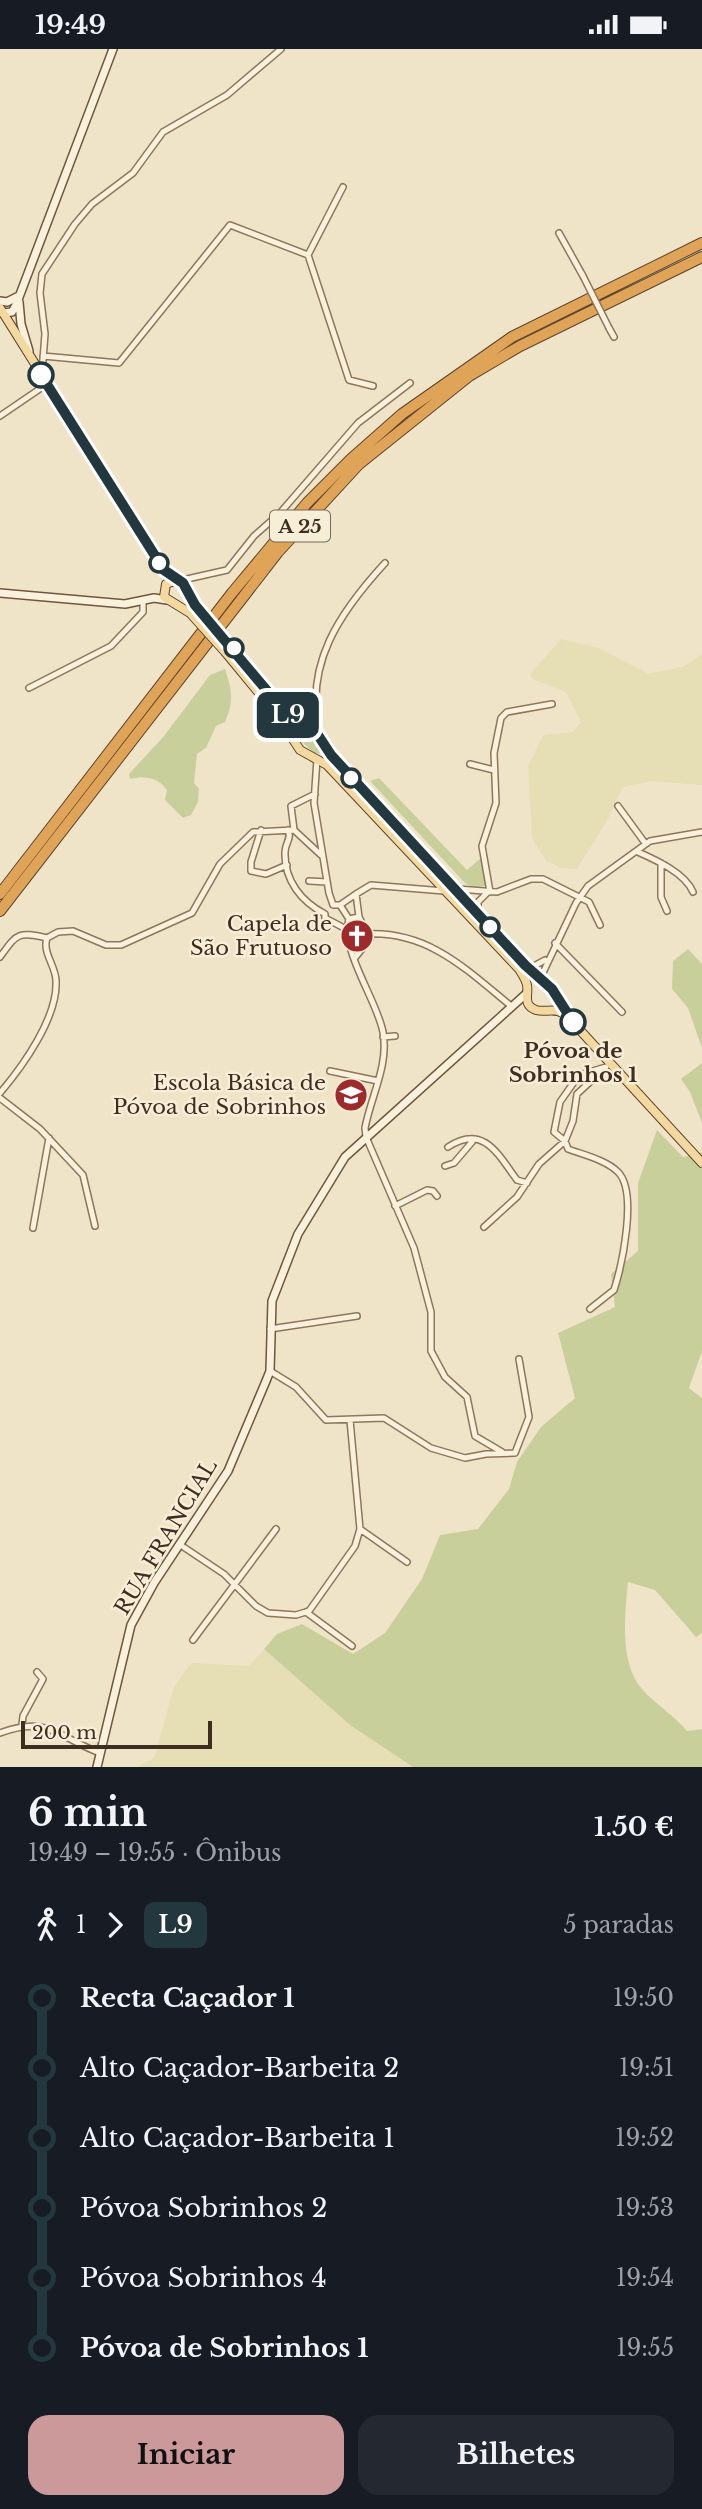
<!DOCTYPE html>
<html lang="pt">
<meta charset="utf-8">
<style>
body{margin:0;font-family:"Libre Baskerville",serif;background:#242831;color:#f1f3f6;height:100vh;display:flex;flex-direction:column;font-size:26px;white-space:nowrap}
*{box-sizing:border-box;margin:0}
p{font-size:23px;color:#9ea1a6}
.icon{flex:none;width:38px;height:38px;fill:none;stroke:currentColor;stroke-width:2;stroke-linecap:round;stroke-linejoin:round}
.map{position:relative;height:1718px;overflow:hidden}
.sheet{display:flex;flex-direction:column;background:#171b24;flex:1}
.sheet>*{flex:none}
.badge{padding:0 14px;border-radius:10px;font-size:24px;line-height:46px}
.scale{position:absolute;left:21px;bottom:18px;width:191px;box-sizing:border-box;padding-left:7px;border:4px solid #3d2e20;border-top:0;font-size:19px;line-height:24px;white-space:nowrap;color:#3d2e20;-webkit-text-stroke:5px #f7eed8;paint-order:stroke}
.map>.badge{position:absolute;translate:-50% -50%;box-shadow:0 0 0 4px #fff}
.legs{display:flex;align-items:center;gap:10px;height:77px;padding:0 28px;font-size:23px}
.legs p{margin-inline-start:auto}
.summary{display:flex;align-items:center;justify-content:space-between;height:119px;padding:0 28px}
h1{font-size:38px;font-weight:800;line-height:52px}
.button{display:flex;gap:14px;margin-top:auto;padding:14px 28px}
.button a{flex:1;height:80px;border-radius:21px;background:#cc999b;color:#111;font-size:28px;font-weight:800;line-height:80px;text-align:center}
.button a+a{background:#242831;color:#f1f3f6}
ul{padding:0 28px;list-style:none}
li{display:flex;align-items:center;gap:24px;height:70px;font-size:26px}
li i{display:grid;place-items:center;width:10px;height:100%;margin:0 9px;background:currentColor}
li i::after{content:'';width:18px;height:18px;margin:-9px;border:5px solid;border-radius:50%;background:#171b24}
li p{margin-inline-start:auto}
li:first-child i{background:linear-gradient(#0000 50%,currentColor 0)}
li:last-child i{background:linear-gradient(currentColor 50%,#0000 0)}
.status{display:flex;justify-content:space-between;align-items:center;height:49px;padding:0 35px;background:#171b24;direction:ltr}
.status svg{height:19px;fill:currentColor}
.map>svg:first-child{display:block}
.farmland{fill:#e6deb5}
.green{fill:#c9cf9b}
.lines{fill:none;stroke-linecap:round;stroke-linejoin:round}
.street-casing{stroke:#8d765c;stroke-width:8}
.secondary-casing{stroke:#6f573f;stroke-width:10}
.primary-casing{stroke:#5b4430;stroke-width:10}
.highway-casing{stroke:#5b4430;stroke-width:12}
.street{stroke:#faf1dc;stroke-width:5}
.secondary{stroke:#faf1dc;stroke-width:7}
.primary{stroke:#f3d9a0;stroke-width:8}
.highway{stroke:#e0a458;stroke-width:10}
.street-bridge-casing{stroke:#8d765c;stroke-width:8;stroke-linecap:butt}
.primary-bridge-casing{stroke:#5b4430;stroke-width:10;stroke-linecap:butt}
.street-bridge{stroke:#faf1dc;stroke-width:5}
.primary-bridge{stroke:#f3d9a0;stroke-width:8}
.line-1-casing{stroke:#fff;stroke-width:16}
.line-1{stroke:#22383e;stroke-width:10}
.stop-1-dot{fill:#fff;stroke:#22383e;stroke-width:3.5}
.labels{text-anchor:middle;stroke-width:5;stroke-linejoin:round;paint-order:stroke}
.shield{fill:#f7eed8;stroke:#756857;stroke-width:2}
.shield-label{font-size:19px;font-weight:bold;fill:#3d2e20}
.poi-label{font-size:21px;fill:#3d2e20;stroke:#f7eed8;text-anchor:end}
.stop-label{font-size:21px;font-weight:bold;fill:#3d2e20;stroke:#f7eed8}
.street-label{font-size:21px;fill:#3d2e20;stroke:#f7eed8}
</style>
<div class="status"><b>19:49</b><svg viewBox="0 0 49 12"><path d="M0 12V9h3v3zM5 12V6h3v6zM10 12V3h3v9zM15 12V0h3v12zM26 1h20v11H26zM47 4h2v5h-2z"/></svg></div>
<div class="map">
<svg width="702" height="1718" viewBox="0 0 702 1718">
<rect width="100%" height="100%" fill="#f0e4c8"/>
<path class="farmland" d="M561,590L598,599L649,625L685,617L702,605V736L652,732L623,738L608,770L577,820L562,819L546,812L532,789L528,717L543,686L573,683L581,673L566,643L534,631L530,625Z
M264,1600L350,1676L413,1718H136L154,1709L174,1638L191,1614L249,1617Z"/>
<path class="green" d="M225,620C232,641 234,652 225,673L216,677L206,699L197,705L194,734L199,740L198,753L191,766L183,769L165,751L167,741C157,728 146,727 130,730L129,725L164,687L210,626Z
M297,678L322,699L321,704L315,705L294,685Z
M379,729L467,821L482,808L487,837L472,838L465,834L370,732Z
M688,900L702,915V999L688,959L672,940L673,912Z
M702,1014V1074L690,1043L681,1030Z
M657,1081L683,1108L702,1103V1302L689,1339L702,1349V1584L696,1588L655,1541L628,1533C625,1566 619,1613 642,1640C655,1655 673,1665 687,1682L702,1680V1718H413L350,1676L264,1600L277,1585L302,1575L353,1605L385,1584L422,1530L440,1486L478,1480L509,1440L517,1413L541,1378L575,1349L558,1284L615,1258L611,1225L638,1202V1134Z"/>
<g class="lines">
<defs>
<path id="street" d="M559,184L583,227
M308,206L349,331L373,337
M609,279L614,288
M43,307L119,314L230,176L308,206L343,138
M42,323L45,285L40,244L42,225L75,175L92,155L133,124L163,83L227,46L281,0
M0,367L47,335
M183,534L187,530L227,521L254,487L280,464L358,374L410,334
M29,639L111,597L143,563V551
M320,685C303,616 340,563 385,514
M317,710L314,754L329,844L333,856H340L349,870L359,868L370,890L354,910
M470,715L494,721
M618,757L645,794
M261,781L251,813V822L266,825L287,816
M288,781C292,790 285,794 285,803C284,832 302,853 325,865V869L346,880
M294,781L291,757L315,745
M294,781L321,806
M638,803C656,811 685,824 693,843
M661,814V848L667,862
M309,832L327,833
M458,840L497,843L531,830H543L589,853L600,876
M490,843L482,797L496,754L494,704L501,669L507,663L552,655
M356,845L371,836L444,842
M340,856L356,845L359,868
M478,865V853L487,844
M349,870C340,901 377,951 383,983C389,1016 371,1047 365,1079L366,1088L414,1199L431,1263V1302L445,1328L467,1348L475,1387L502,1403
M367,885C428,882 466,920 511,957
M47,889L58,883L73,882L106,896H121L192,864L220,815L253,783L294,781
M555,894L622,963
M0,908C17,885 17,882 47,889
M526,916L534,917L545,911
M540,930L576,854L588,837L650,792L702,783
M383,988L395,987
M330,1022L378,1032
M0,1044C23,1017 58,968 56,932C56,917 42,904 47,889
M0,1049L40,1080L83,1126L95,1177
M448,1098C484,1074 499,1107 517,1131L527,1134
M445,1117L454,1114L472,1093
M395,1157L427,1141L433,1142L437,1147
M484,1178L517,1148L539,1115L565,1092L573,1072L577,1045L605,1019
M33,1179L49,1089
M590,1260L614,1241C622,1216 638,1143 618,1123C606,1111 584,1106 568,1100L565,1092L554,1083L560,1053L579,1026L606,1018
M270,1280L357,1267
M270,1322L296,1338L326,1371L384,1369L431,1399L465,1409L486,1405L515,1404L529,1368L519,1310
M360,1480L407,1513
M179,1495L224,1525L256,1557L268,1564L296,1566L309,1562L355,1497L360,1480L350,1371
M306,1563L352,1597
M193,1591L276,1480
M22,1676L23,1667L43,1630L37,1623
M0,1684C49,1666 57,1688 100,1704"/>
<path id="secondary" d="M0,252L7,253L19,247
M19,253L21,275L29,302
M3,264L12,263L16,256L113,0
M0,544L125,555L154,549L167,551
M97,1718L131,1576L154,1534L228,1422L266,1332L270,1322L272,1252L298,1185L345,1108L527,944"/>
<path id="primary" d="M0,259L164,521L183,534L196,556
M177,531L166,535L164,548L190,564
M232,596L284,662L316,683L331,706L525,916L549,937L567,967L702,1114
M226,604L277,666L300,701L327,716L519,920C522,925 526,930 527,936C529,945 522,956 536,961C546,964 554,958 564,965"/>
<path id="highway" d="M0,845L232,544L307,454L351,410L402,365L512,288L702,194
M0,862L278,503L359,415L469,327L520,297L702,208"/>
</defs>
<use href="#street" class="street-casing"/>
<use href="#secondary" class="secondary-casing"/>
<use href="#primary" class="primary-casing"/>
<use href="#highway" class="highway-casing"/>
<use href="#street" class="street"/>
<use href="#secondary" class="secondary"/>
<use href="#primary" class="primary"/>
<use href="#highway" class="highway"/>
<defs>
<path id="street-bridge" d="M583,227L609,279"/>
<path id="primary-bridge" d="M196,556L232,596
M190,564L226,604"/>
</defs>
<use href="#street-bridge" class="street-bridge-casing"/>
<use href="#primary-bridge" class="primary-bridge-casing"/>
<use href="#street-bridge" class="street-bridge"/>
<use href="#primary-bridge" class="primary-bridge"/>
</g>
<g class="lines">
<defs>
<path id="line-1" d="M41,326L164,521L183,534L195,556L284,662L316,683L331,706L525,916L552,940L573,973"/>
</defs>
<use href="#line-1" class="line-1-casing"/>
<use href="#line-1" class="line-1"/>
</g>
<defs>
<symbol id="church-disc" viewBox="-11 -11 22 22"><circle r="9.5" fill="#9e2a2b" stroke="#f7eed8"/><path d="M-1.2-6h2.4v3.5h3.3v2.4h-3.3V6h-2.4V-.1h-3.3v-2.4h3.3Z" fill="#fff"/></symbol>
<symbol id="school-disc" viewBox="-11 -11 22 22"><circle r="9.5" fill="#9e2a2b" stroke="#f7eed8"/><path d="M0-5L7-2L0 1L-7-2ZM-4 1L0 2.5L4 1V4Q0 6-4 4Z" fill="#fff"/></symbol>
</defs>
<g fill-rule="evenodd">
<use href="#church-disc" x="338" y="868" width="38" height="38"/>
<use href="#school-disc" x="332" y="1027" width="38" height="38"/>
</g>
<g class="stop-1-dot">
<circle cx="41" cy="326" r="12"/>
<circle cx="159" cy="514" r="9"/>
<circle cx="234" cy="599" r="9"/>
<circle cx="351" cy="729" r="9"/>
<circle cx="490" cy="878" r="9"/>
<circle cx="573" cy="973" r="12"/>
</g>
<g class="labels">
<rect class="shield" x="270" y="461.5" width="60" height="31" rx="5"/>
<g class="shield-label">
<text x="300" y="484">A 25</text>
</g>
<g class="poi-label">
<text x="332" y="882">Capela de<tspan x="332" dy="24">São Frutuoso</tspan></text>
<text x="326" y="1041">Escola Básica de<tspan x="326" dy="24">Póvoa de Sobrinhos</tspan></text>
</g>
<g class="stop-label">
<text x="573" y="1009">Póvoa de<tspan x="573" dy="24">Sobrinhos 1</tspan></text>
</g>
<g class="street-label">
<text transform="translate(166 1488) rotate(-59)" y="7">RUA FRANCIAL</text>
</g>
</g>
</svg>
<div class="scale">200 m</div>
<b class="badge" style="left:288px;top:666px;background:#22383e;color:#fff">L9</b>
</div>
<section class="sheet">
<div class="summary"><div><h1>6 min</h1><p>19:49 – 19:55 · Ônibus</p></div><b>1.50 €</b></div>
<div class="legs"><svg class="icon" aria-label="walk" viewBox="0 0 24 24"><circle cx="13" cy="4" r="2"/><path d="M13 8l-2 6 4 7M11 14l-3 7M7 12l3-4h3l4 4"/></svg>1<svg class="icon" aria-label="forward" viewBox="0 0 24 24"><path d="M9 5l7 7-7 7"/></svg><b class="badge" style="background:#22383e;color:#fff">L9</b><p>5 paradas</p></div>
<ul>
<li><i style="color:#22383e"></i><b>Recta Caçador 1</b><p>19:50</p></li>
<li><i style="color:#22383e"></i><span>Alto Caçador-Barbeita 2</span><p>19:51</p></li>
<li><i style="color:#22383e"></i><span>Alto Caçador-Barbeita 1</span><p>19:52</p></li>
<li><i style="color:#22383e"></i><span>Póvoa Sobrinhos 2</span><p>19:53</p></li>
<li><i style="color:#22383e"></i><span>Póvoa Sobrinhos 4</span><p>19:54</p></li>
<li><i style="color:#22383e"></i><b>Póvoa de Sobrinhos 1</b><p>19:55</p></li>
</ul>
<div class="button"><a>Iniciar</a><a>Bilhetes</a></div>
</section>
